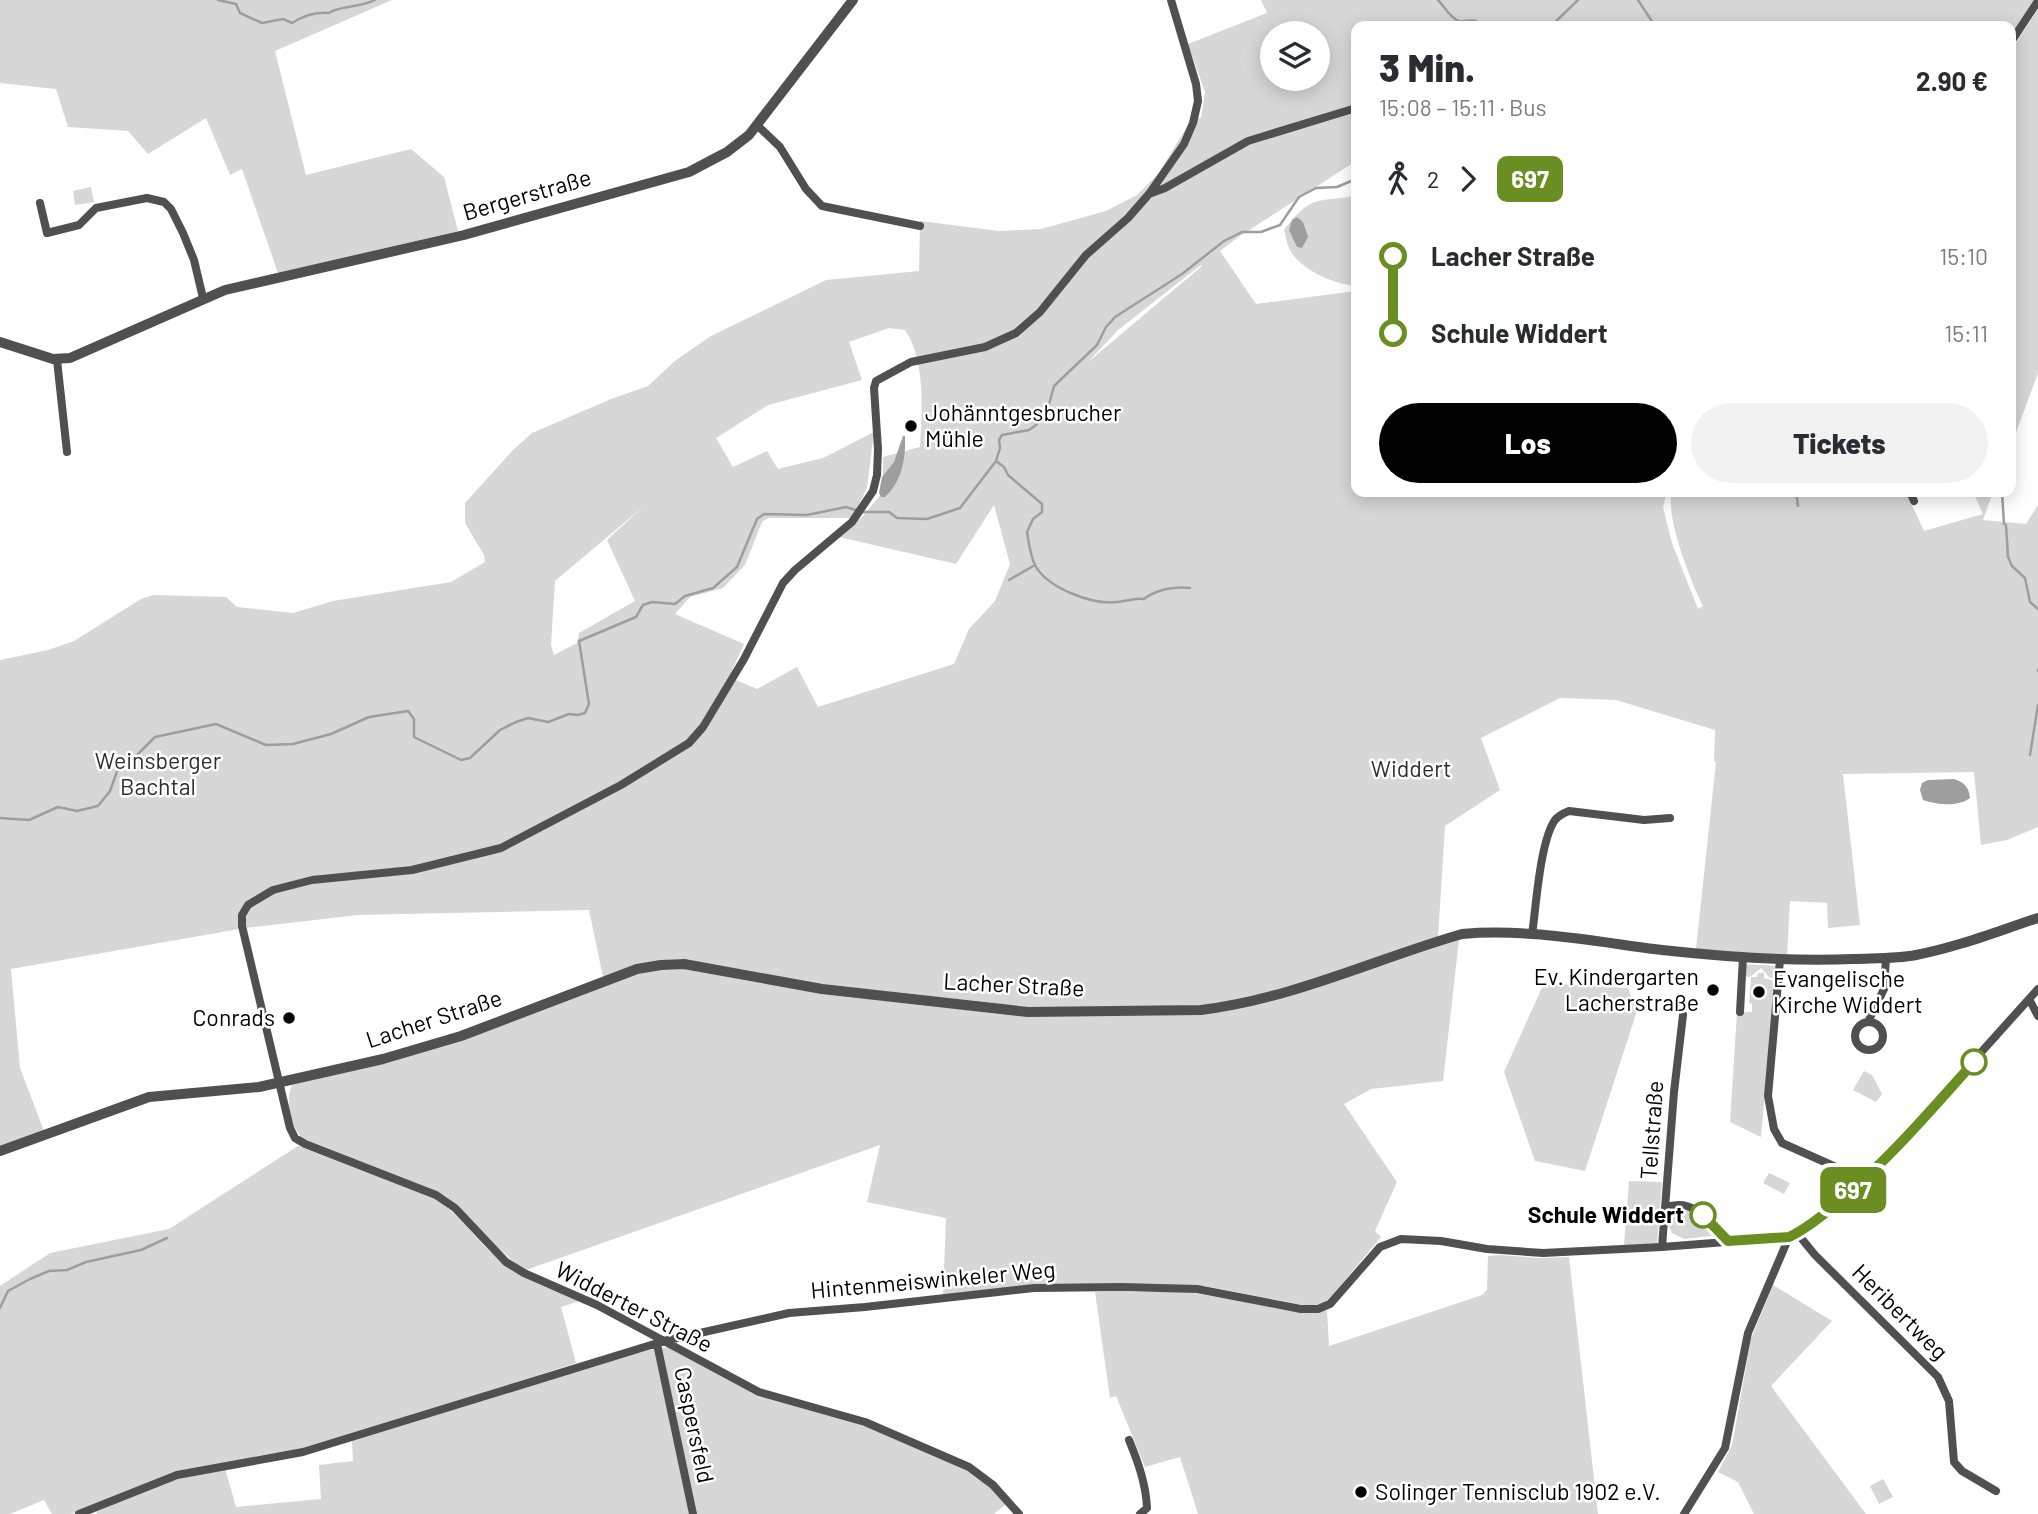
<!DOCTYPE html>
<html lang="de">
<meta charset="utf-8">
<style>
body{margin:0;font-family:Barlow,sans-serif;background:#f2f2f3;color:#2b2b33;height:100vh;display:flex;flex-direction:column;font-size:26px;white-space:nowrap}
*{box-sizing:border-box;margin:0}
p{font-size:23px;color:#7c7c81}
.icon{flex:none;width:38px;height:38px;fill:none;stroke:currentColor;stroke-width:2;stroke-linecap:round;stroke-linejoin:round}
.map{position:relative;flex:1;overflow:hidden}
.details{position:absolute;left:1351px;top:21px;width:665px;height:476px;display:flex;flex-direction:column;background:#fff;border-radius:14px;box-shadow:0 4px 18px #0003}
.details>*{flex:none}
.badge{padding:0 14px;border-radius:10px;font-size:24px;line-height:46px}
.buttons{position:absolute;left:1260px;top:21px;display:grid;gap:14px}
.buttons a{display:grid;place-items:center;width:70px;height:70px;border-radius:50%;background:#fff;box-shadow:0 4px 18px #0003;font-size:35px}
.map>.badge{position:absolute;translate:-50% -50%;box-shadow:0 0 0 4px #fff}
.legs{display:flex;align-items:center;gap:10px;height:77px;padding:0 28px;font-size:23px}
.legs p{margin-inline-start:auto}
.summary{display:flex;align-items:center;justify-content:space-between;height:119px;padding:0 28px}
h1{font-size:38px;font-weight:800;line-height:52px}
.cta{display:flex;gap:14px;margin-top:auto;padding:14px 28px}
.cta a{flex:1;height:80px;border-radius:42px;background:#000;color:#fff;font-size:28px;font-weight:800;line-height:80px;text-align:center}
.cta a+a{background:#f2f2f3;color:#2b2b33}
ul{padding:0 28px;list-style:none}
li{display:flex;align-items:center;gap:24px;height:77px;font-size:26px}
li i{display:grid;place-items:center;width:10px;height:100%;margin:0 9px;background:currentColor}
li i::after{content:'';width:18px;height:18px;margin:-9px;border:5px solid;border-radius:50%;background:#fff}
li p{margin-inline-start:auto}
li:first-child i{background:linear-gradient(#0000 50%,currentColor 0)}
li:last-child i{background:linear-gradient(currentColor 50%,#0000 0)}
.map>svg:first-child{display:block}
.green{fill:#d7d7d7;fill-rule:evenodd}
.water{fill:#9e9e9e}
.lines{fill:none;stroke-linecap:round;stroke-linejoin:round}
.stream{stroke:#9e9e9e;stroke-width:2.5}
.minor{stroke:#505050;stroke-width:8}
.tertiary{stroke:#505050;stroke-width:10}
.line-1-casing{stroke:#fff;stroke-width:16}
.line-1{stroke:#6b8e23;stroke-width:10}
.poi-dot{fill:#000;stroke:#fff;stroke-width:2.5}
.stop-1-dot{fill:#fff;stroke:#6b8e23;stroke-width:3.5}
.labels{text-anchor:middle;stroke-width:5;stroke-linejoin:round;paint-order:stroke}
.street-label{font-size:23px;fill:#000;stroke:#fff}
.poi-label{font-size:23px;fill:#000;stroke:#fff;text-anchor:start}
.park-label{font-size:23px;fill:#2e2e2e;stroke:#fff}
.stop-label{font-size:23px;font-weight:bold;fill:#000;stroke:#fff;text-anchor:end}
</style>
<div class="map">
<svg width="2038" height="1514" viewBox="0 0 2038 1514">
<rect width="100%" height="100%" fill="#fff"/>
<path class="green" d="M0,0H392L275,51L306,175L411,149L444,177L458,231L278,273L242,169L230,175L206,118L148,154L128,131L68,127L56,89L0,83Z
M1261,0H2034L2011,36V26H1356V161L1237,238L1220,251L1256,304L1356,291V492H1667L1663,507L1672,543L1698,609L1703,606C1691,582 1665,517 1672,492H1906L1924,531L1983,514L1973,492H1993L1983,520L2026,524L2038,505V827L2007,840L1981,845L1974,772L1843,774L1860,925L1828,928L1827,903L1790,901L1787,956L1696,949L1716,762L1714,761L1715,730L1616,700L1560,698L1481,738L1500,790L1445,826L1438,938L1307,982L1219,1005L1029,1008L822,986L678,959L646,963L603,977L589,910L358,915L245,928L11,969L20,1068L44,1131L0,1148V660L48,650L74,641L141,599L153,595L226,597L237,607L293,613L333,601L451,582L485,562L484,555L465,523V503L513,450L532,433L611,399L648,386L676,360L711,336L826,280L919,271L920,221L999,231L1041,229L1106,211L1137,195L1158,174L1191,120L1201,118L1205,92L1188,44L1267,13ZM1272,33H1318V79H1272ZM1201,265L1202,266L1088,362L1118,330ZM889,328L905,330C926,361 922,411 920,447L883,457V492L862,517L839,537L956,564L994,505L1010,564L995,601L969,629L954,664L818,707L797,667L757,689L729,677L744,644L675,614L690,597L723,588L745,565L762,522L768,518H852L867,488L874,432L823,458L778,469L767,451L733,467L716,438L768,405L862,380L849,342ZM644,506L607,540L635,601L579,633L577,643L554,655L551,645L555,581Z
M2038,9V373L2011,446L2013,249L2011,247V51Z
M91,187L94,202L75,205L73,191Z
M1356,196V286H1355C1332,283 1305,272 1291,252C1287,246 1286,236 1284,230C1311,195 1316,202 1356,196Z
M1459,940L1443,1081L1371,1089L1344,1104L1397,1182L1375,1231L1381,1237L1326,1303L1309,1306L1205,1286L1072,1284L943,1295L946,1218L867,1202L880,1145L526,1270C494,1250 474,1218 445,1196L313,1144C308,1141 302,1139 299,1134C289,1123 286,1097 292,1085L382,1061L633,974L665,968H692L1028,1016L1219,1012L1359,972Z
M1742,964L1780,966L1779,978H1770L1761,968L1750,977L1742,976Z
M1758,973H1764V978L1775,981L1761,1137L1730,1122L1737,1012H1752V1004L1749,1003L1751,977H1757Z
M1544,983L1628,988L1637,1011L1585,1171L1535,1161L1504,1072Z
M1864,1071L1872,1075L1882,1094L1876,1102L1853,1090Z
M298,1146L433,1197C458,1213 475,1238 497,1258C520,1279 551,1289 580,1301L561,1307L576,1363L314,1447L287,1454L182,1470L71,1514H52L44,1500L10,1514H0V1286L50,1253L169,1229Z
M1769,1173L1790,1183L1784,1194L1763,1183Z
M1629,1181L1662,1182L1657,1245H1624Z
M1679,1208L1690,1210L1712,1232V1236L1684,1239L1672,1233L1667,1222L1671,1213Z
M1500,1255L1538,1258L1569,1257L1598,1514H1198L1180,1457L1145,1467L1116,1396L1110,1398L1095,1292H1187L1301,1311H1327L1329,1346L1482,1295L1487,1290L1488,1256Z
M1773,1285L1832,1321L1771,1386L1866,1514H1754L1738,1482L1718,1472L1732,1445L1751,1339Z
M668,1347L760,1395L852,1421L966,1468L987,1482L1006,1504L994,1514H97L96,1512L161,1483L225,1468L236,1507L321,1499L319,1465L353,1461L352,1441L562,1374L657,1348Z
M1883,1479L1893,1497L1879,1504L1870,1486Z"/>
<path class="water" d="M1297,217L1303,222L1308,237L1302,248L1297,247L1289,230L1292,220Z
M903,436H905C906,458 902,481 885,497H881L879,493L882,477L894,462Z
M1954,779C1964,782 1969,787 1970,798C1958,807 1937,805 1923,800L1920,790L1922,783L1928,780Z"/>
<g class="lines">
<path class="stream" d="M218,0L236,4L240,13L262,23L283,19L292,23C303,16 316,12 329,13C338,6 359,8 375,0
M1438,0C1444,6 1451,19 1459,21C1465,22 1470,19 1476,21L1478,26
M1638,0L1655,26
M1551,26L1578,0
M996,461L1004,467L1008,475L1042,504V512L1033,519L1027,532C1029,543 1030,555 1035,565C1047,588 1092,605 1117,602C1127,601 1134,598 1144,599C1157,589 1175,586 1190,588
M1796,492L1798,506
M2002,492L2004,524L2006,525L2008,557L2012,566L2025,578L2030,602L2038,609
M862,512H889L897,518L927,519L960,508L996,461L1000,448L999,440L1002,435L1029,430L1036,425L1048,408L1054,386L1097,345L1106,327L1115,317L1182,274L1224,241L1242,232H1261L1280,225L1299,197L1316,188L1337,187L1356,179
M1009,580L1035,565
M2038,670V671
M2030,755L2038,705
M0,818L29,820L58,807L77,811L98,806L110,791L119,766L128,764L155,737L216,724L266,745L293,744L331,734L369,717L408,711L414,719V737L461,760L470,758L500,730L516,722L528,718L548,722L569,714L578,715L585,713L589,704L579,641L636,617L643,605L652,602L675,604L685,596L713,588L737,567L757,519L764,514L807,515L846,507L856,510
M0,1308L8,1291L30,1279L49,1271L67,1270L86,1262L141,1250L167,1238"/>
<path class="minor" d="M2011,42L2038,1
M757,125L780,147L806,189L822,206L920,226
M1149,194L1165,188L1248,141L1356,108
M40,203L47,233L79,225L96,208L147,198L164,202L171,209L183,233L194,260L203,298
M57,360L67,452
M1910,492L1914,501
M1532,935C1536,907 1540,841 1555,820C1559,815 1564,813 1569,811L1644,820L1670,818
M1780,960L1768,1096L1774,1129L1782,1143L1865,1180
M2029,999L2038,1016
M1740,1012L1743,957
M1855 1036a14 14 0 1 1 28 0a14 14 0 1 1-28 0Z
M1868,1022L1884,989L1886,958
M1665,1208C1693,1196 1710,1222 1728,1241
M1797,1233L1815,1255L1938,1377L1949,1401L1954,1462L1962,1471L1996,1491
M1662,1247L1674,1092L1683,1015
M657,1344L693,1514
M1129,1440C1138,1462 1146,1484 1147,1508L1140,1514
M79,1514L177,1475L303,1452L664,1341L789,1313L865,1307L1034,1288L1122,1287L1197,1289L1301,1309H1318L1330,1304L1380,1247L1401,1239L1441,1241L1487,1249L1543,1253L1662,1247L1789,1237L1797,1233L1831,1209L1876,1169L2038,989
M1019,1514L993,1485L969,1467L865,1422L759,1392L597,1305L524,1273L506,1262L455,1208L436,1195L305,1144L295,1138L290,1128L242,926V915L248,905L273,890L312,880L412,870L501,848L621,785L689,743L703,727L744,659L783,583L795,570L852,522L873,491L877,475L878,449L874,388L876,381L911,362L985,347L1016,333L1040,312L1086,255L1128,218L1149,194L1184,144L1193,123L1198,101L1196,84L1171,0
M1684,1514L1725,1448L1748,1333L1789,1237"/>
<path class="tertiary" d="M0,342L53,359L70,358L225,290L464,235L689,172L727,152L749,135L853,0
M0,1151L149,1097L259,1087L383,1059L461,1036L637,969L661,965L684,964L822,989L1028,1012L1201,1010C1292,999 1375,959 1462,934C1528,928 1597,942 1662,950C1726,957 1789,962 1853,959C1874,958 1895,959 1916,955C1958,947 1998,931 2038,918"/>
</g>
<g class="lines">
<defs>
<path id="line-1" d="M1703,1215L1728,1241L1789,1237C1808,1228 1826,1213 1842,1199C1890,1158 1932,1109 1974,1062"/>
</defs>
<use href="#line-1" class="line-1-casing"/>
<use href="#line-1" class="line-1"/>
</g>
<g class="poi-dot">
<circle cx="911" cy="426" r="7"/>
<circle cx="1713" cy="990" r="7"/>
<circle cx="1759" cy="992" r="7"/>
<circle cx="289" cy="1018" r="7"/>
<circle cx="1361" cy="1492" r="7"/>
</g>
<g class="stop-1-dot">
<circle cx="1974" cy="1062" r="12"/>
<circle cx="1703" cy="1215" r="12"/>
</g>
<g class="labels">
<g class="street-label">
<text transform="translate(527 195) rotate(-16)" y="8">Bergerstraße</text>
<text transform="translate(1014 985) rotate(3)" y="8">Lacher Straße</text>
<text transform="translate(434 1019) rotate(-18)" y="8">Lacher Straße</text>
<text transform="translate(1652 1130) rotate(-86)" y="8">Tellstraße</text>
<text transform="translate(933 1280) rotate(-5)" y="8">Hintenmeiswinkeler Weg</text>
<text transform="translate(634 1307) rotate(27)" y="8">Widderter Straße</text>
<text transform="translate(1900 1312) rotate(45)" y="8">Heribertweg</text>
<text transform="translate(694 1425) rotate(78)" y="8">Caspersfeld</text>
</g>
<g class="poi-label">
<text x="925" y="421">Johänntgesbrucher<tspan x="925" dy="26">Mühle</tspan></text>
<text x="1699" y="985" text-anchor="end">Ev. Kindergarten<tspan x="1699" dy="26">Lacherstraße</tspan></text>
<text x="1773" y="987">Evangelische<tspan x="1773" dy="26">Kirche Widdert</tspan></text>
<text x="275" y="1026" text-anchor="end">Conrads</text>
<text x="1375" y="1500">Solinger Tennisclub 1902 e.V.</text>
</g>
<g class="park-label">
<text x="158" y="769">Weinsberger<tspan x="158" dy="26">Bachtal</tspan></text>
<text x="1411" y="777">Widdert</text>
</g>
<g class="stop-label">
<text x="1684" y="1223">Schule Widdert</text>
</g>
</g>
</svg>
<div class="buttons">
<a><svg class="icon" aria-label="layers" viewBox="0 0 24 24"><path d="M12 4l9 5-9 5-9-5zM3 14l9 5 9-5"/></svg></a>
</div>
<b class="badge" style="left:1853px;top:1190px;background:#6b8e23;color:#fff">697</b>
<section class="details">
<div class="summary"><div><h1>3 Min.</h1><p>15:08 – 15:11 · Bus</p></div><b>2.90 €</b></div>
<div class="legs"><svg class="icon" aria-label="walk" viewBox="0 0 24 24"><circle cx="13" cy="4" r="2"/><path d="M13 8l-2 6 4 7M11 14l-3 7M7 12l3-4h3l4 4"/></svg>2<svg class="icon" aria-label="forward" viewBox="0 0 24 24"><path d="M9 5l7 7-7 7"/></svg><b class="badge" style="background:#6b8e23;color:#fff">697</b></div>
<ul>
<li><i style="color:#6b8e23"></i><b>Lacher Straße</b><p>15:10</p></li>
<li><i style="color:#6b8e23"></i><b>Schule Widdert</b><p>15:11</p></li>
</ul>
<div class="cta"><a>Los</a><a>Tickets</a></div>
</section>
</div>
